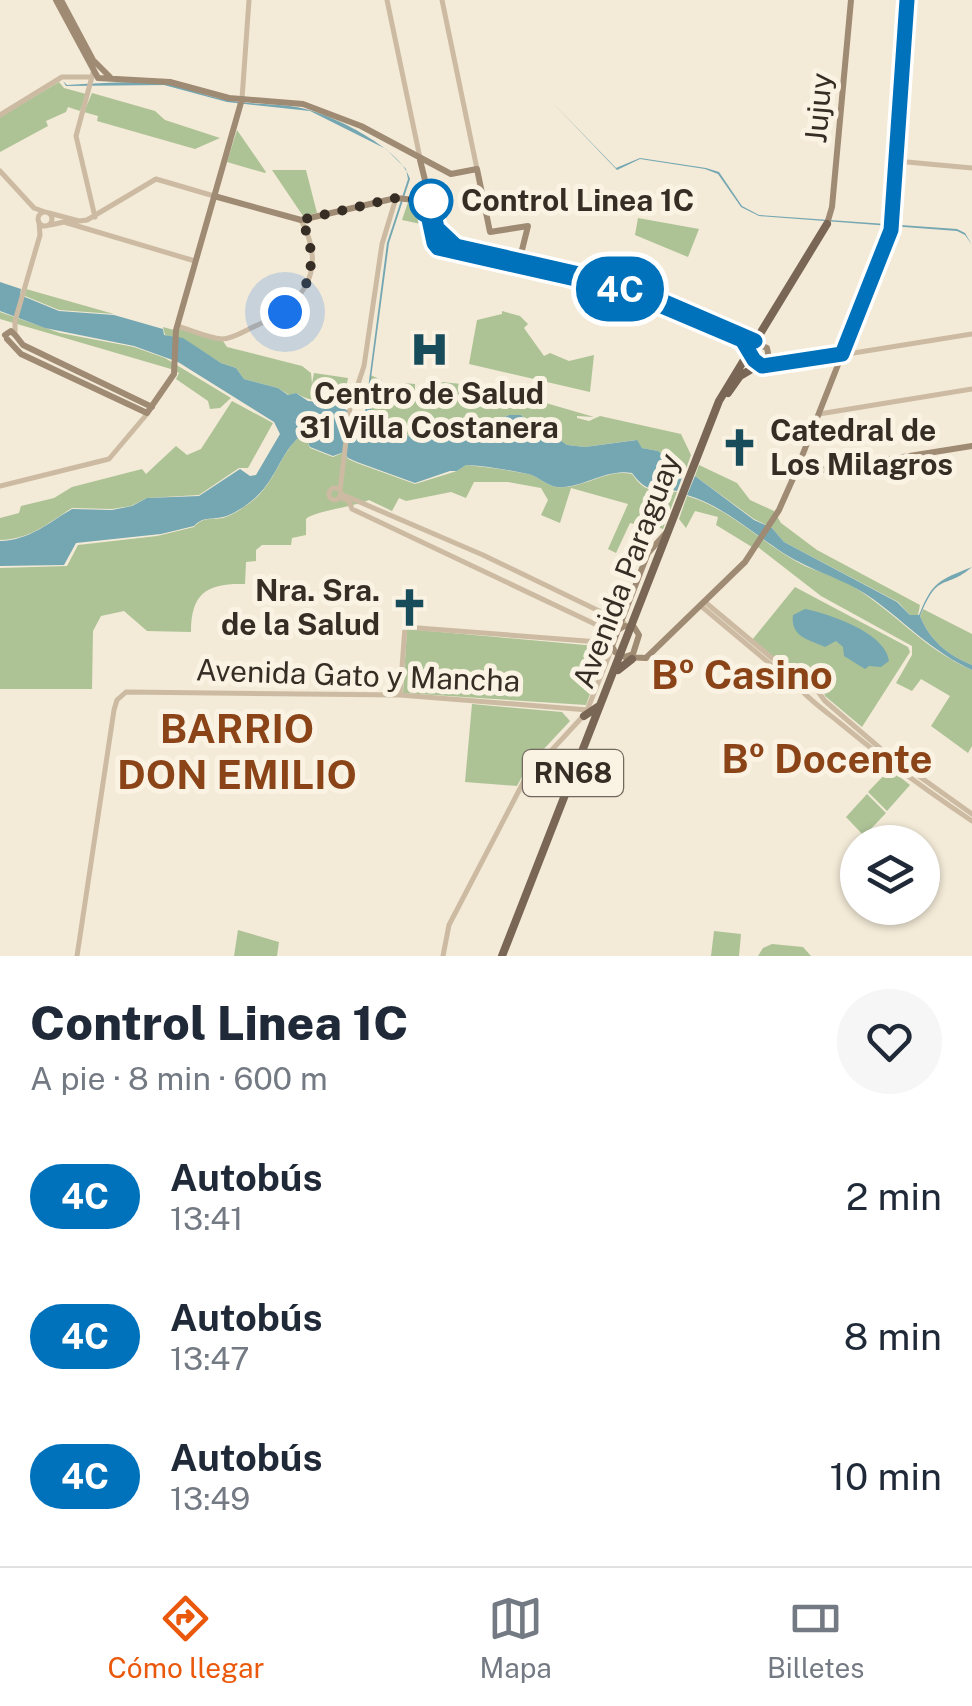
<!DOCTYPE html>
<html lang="es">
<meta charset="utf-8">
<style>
body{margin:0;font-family:"Public Sans",sans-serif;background:#f6f6f7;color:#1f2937;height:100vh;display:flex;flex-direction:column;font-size:38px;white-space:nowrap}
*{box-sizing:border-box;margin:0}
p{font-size:32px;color:#747a83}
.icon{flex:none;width:55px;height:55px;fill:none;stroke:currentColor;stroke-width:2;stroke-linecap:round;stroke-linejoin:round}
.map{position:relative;height:956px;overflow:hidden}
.drawer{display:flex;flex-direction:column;background:#fff;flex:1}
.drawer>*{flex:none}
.badge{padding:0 20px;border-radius:32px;font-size:35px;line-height:65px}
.buttons{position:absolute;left:840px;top:825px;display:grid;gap:20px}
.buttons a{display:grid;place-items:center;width:100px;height:100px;border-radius:50%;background:#fff;box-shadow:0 2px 8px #0004;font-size:50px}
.you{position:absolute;width:50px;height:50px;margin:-25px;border:8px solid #fff;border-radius:50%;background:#1a73e8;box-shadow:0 0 0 15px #1a73e833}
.map>.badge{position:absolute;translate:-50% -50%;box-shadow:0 0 0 5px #fff}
.round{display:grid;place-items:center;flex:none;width:105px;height:105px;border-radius:52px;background:#f6f6f7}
.summary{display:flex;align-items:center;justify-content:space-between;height:170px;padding:0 30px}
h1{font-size:48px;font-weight:800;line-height:75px}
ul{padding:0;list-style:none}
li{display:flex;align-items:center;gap:30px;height:140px;padding:0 30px}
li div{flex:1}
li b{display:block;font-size:38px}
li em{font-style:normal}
li .badge{min-width:110px;font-weight:700;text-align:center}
.dock{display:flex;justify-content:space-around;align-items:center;height:140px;border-top:2px solid #e0e1e3;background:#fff;font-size:28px;color:#747a83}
.dock a{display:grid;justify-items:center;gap:5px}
.dock .current{color:#ea580c}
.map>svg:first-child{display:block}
.green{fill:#adc396}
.water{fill:#74a7b2}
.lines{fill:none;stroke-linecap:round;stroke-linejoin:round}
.tertiary{stroke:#ccbba2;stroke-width:5}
.secondary{stroke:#9f8a73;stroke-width:6}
.primary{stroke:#796655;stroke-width:8}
.line-casing{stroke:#fff;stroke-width:22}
.line{stroke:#0072bc;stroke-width:15}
.walk{stroke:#362d25;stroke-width:10;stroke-dasharray:0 18}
.stop-dot{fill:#fff;stroke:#0072bc;stroke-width:5}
.labels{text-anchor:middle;stroke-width:10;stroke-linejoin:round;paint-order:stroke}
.shield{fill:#faf3e3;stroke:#71685e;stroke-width:2.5}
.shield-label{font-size:28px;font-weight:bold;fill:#362d25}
.street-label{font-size:30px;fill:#362d25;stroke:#faf3e3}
.stop-label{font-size:30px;font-weight:bold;fill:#362d25;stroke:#faf3e3;text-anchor:start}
.poi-label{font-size:30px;font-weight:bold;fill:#362d25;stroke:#faf3e3}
.district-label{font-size:40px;font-weight:bold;fill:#8b4418;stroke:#faf3e3}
</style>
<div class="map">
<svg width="972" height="956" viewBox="0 0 972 956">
<rect width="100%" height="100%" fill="#f3ead7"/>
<path class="green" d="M59,82L64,88L86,94L80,111L68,107L66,112L46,121L48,126L0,152V117Z
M92,93L155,111L165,120L220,138L195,149L97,121L98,116L84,112Z
M237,130L266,172L265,173L227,162Z
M272,170H306L317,213L303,216Z
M408,202L425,206L429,231L421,224L402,220Z
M638,218L699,229L688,257L635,235Z
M26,289L114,314L59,310L25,296Z
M502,311L520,316L528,324L524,328L544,356L550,353L569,361L594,355L590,392L469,364L477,320L502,314Z
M0,312L60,333L134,347L165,358L231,398L220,408L210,409L208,401L176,379L179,373L171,369L0,319Z
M163,327L178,331L180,328L223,341L227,347L302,366L311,373L312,384L314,373L348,378L342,409C327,400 311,403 296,393L289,395L278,388L244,379L236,368L221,363L183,339L165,335Z
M370,375L382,380V389L403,390L404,383L415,384V395L439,401L442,382L491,387L594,417L577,416V418L589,421L600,416L681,434L691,455L686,469L658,451L642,448L636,440L585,447L567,445L550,433L534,428L521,415H509L479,428L416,437L407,436L402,429C368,430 368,400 370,375Z
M232,401L273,423L248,468H239L199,495L147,498L131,506L112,509L72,508C48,523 31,539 0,540V518L19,513L21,506L54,498L72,487L142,469L146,474L176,446L187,455L201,449Z
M304,434L310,448L333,457L344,452L348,459L357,463L415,484L457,471L466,465C487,467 507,470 528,474C538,476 547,486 557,487C582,490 606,468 632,474C647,496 656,489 677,492L663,529L655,526L658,517L648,514L643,526L630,523L616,553L608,549L628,504L571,488L560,523L541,515L548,500L541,488L508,482H474L466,498L451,492L406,501L399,498L392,511L369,500C353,507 314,511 306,519V535L292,538L291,545H262L256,550V561L246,562L245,584C208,583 191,592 191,632L147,631L124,611L101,616L93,631L92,689H0V568L67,566L78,545L157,536L194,527C204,516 211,520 223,518C234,515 249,504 257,497C277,478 284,445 304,434Z
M699,465L737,483L750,500L774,511L781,523L817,550L920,605L918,615H910L898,602L784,542L772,528L754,519L695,476Z
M687,496C732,509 764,546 805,566C821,573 839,577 854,587C897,614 924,649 972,670V746L968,753L931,726L950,696L921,679L912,691L896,683L912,655V646L821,596L754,544L752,547L716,525L718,517L695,511L686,528L679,519Z
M795,587L908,647L910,652L862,727L825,696L822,687L808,683L752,640Z
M923,609L972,634V665C948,655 930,641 920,616Z
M407,629L607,647L586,705L403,693Z
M472,704L562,712L570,721L527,767L517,786L465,782Z
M890,769L910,785L887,811L868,792Z
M867,794L886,813L864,836L846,817Z
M238,930L279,942L277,956H234Z
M714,931L741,934L739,956H711Z
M772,944L803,947L811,956H758L763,948Z"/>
<path class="water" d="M63,81L67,85C97,83 129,81 160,83C182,85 204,96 227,100C250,105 273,103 296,107C326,111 402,148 410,179L389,243L368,401L376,420L386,428L402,429L407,436L416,437L479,428L509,415H521L534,428L550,433L567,445L585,447L637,440L642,448L658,451L685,470L677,491C656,488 648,495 632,473C606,468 582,489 557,487C547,486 538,476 528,474C508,470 488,466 466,465L457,471H450L415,483L357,462L348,458L344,452L333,456L310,447L304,434C283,446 277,478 257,496C249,504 233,515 223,517C210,520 204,516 194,526L161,534L76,543L64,565L0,566V541C30,540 48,523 72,509L112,510L132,506L147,498L199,496L240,469L250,476L256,475L280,434L274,422L178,362L134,346L45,328L0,311V282L21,289L20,295L59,311L114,315L163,329L164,335L183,338L221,363L236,368L244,379L278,388L288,395L296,393L308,401L331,403L358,415L365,412L387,243L408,179L406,169L386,149L310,111L227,102L164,85L66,86Z
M552,102L616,168L640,158L706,168L719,172L742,206L759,215L957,229L965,233L972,245L965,235L957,231L759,216L741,207L718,174L705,169L640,159L617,170Z
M695,476L754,520L772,528L784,542L897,602L910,615H919C932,582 939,580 972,567C944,591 939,570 920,616C930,641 948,655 972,665V670C933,652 907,624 873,599C851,583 828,576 805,565C764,546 733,509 687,495Z
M805,609C830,614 886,633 889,661L881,667L869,666L865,669L844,656L843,647L836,641L825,647C811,640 790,638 793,615Z"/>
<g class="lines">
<path class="tertiary" d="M387,0L420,158
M442,0L477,169
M93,73L76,136L95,217
M242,99L249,0
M0,115L62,77H91
M896,161L972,168
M0,171L34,208L45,212
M38 219a7 7 0 1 1 14 0a7 7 0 1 1-14 0Z
M49,213L79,221L87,220L156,179L214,196
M50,225L64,222L195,261
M177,326C191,330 208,338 222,339C231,339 243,332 251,328C300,307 330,274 301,220
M15,333V321L40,235L39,222
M841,355L972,334
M819,414L972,389
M0,486L109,459L147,414
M329 494a6 6 0 1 1 12 0a6 6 0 1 1-12 0Z
M340,490L350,408L364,366L382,244L396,198
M341,494L483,555L624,623
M339,497L349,501L352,509L616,634
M705,602L803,684L816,689L825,701L881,749L972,814
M701,606L799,688C811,701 825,711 840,723C882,758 926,790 972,821
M400,695L405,627L612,643
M77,956L114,710L117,700L126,692L400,695L588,710
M443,956L449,925L525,779L586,713L612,648"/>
<path class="secondary" d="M56,0L98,78L170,82L229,98L303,104L361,126L451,174L477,169L490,232L528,226L518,266
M61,0L93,60L110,77
M420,160L437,228L454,245L623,284L767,348L769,358L760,364
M214,196L301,220L396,198L424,201
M425,201L433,238L438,248L624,289L653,302
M827,224L832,207L851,0
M5,335L11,331L16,336
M16,336L23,345L152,407
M738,338C751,344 749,360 761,365
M7,339L21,354L147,413L174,374L176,330L242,99
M797,474L972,446
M624,626L634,627L639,635L633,654L625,657L615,652L612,646L618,630Z
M618,630L648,553L665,534
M625,657L646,658L745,562L779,510L795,474L891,230L907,0"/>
<path class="primary" d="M728,393L740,376L755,367L841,355
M618,670L632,659
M584,716L599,706
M502,956L719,401L827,224"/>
</g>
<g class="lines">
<defs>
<path id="line" d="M755,341L623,284L456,246L437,228L431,201H425L434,243L438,248L624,290L742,340L754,360L762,366L842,354L891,230L907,0"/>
</defs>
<use href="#line" class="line-casing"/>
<use href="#line" class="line"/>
<path class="walk" d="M285,312C314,288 318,252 301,220L396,198L431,201"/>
</g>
<defs>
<symbol id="hospital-bare" viewBox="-9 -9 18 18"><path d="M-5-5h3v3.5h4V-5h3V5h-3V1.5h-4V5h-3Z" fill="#184c5a" stroke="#faf3e3" stroke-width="2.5" paint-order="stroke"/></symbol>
<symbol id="church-bare" viewBox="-9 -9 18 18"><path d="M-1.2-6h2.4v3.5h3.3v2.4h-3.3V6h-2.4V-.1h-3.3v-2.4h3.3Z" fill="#184c5a" stroke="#faf3e3" stroke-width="2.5" paint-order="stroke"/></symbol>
</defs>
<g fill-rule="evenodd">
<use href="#hospital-bare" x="402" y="322" width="55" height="55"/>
<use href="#church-bare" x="712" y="420" width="55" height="55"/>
<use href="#church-bare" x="382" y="580" width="55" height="55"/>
</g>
<circle class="stop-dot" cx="431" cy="201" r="20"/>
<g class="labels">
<rect class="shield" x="523" y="750" width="100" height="46" rx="8"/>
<g class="shield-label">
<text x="573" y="783">RN68</text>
</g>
<g class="street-label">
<text transform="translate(819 108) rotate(-85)" y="10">Jujuy</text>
<text transform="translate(627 571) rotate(-69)" y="10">Avenida Paraguay</text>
<text transform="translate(358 676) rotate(2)" y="10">Avenida Gato y Mancha</text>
</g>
<g class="stop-label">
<text x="461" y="211">Control Linea 1C</text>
</g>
<g class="poi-label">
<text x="429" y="404">Centro de Salud<tspan x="429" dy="34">31 Villa Costanera</tspan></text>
<text x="770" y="441" text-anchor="start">Catedral de<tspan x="770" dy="34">Los Milagros</tspan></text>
<text x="380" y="601" text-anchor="end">Nra. Sra.<tspan x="380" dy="34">de la Salud</tspan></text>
</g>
<g class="district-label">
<text x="742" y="689">Bº Casino</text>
<text x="237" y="743">BARRIO<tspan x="237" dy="46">DON EMILIO</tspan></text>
<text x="827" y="773">Bº Docente</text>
</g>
</g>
</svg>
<div class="buttons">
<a><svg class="icon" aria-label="layers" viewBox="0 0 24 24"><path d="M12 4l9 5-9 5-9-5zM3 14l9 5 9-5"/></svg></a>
</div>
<div class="you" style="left:285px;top:312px"></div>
<b class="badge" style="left:620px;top:289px;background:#0072bc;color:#fff">4C</b>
</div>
<section class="drawer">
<div class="summary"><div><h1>Control Linea 1C</h1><p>A pie · 8 min · 600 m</p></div><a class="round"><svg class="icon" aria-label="heart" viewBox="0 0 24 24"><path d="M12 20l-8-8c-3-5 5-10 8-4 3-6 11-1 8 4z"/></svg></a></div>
<ul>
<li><span class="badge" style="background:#0072bc;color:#fff">4C</span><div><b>Autobús</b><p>13:41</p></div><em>2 min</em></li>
<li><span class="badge" style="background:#0072bc;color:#fff">4C</span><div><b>Autobús</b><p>13:47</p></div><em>8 min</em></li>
<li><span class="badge" style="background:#0072bc;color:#fff">4C</span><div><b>Autobús</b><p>13:49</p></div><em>10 min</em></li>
</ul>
</section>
<nav class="dock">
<a class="current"><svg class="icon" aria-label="directions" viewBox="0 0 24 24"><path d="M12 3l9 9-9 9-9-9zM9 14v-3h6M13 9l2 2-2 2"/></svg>Cómo llegar</a>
<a><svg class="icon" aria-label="map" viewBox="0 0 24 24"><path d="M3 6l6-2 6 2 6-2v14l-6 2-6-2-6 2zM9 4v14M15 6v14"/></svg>Mapa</a>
<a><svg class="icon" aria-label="tickets" viewBox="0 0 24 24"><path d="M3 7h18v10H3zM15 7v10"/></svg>Billetes</a>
</nav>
